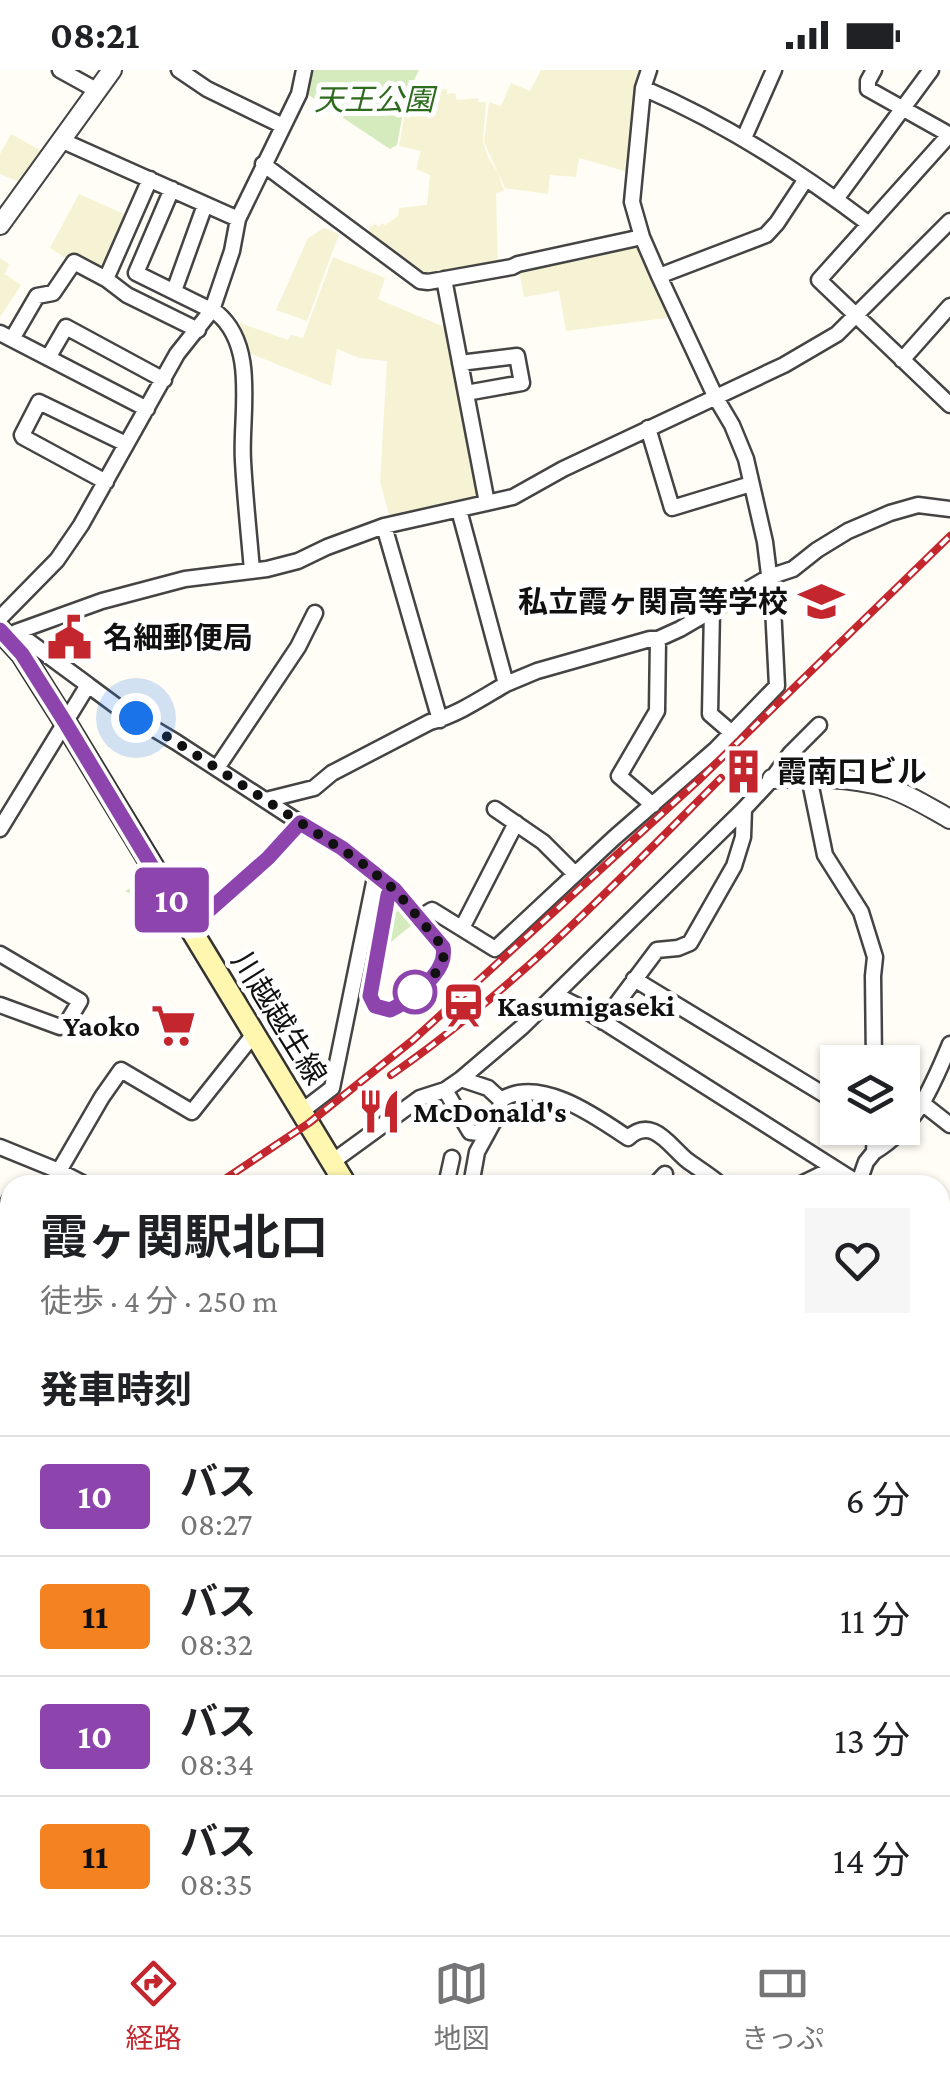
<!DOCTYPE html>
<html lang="ja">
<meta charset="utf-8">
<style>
body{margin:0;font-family:"Crimson Pro","Noto Sans JP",serif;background:#f6f6f6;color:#202124;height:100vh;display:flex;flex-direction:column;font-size:38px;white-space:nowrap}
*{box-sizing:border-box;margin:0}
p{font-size:32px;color:#757577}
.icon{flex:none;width:55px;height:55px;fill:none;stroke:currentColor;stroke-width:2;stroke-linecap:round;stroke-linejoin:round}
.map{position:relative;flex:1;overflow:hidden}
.drawer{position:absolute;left:0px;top:1105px;width:950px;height:760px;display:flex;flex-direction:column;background:#fff;border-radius:30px 30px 0 0;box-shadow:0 2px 8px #0004}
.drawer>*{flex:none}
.badge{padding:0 20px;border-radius:8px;font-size:35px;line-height:65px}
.tools{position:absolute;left:820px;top:975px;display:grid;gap:20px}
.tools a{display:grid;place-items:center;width:100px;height:100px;border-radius:0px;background:#fff;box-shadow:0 2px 8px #0004;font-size:50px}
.you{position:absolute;width:50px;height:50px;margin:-25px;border:8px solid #fff;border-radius:50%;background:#1a73e8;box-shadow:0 0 0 15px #1a73e833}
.map>.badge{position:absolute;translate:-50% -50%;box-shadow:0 0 0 5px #fff}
h2{padding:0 40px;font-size:38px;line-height:90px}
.round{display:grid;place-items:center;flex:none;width:105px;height:105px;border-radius:0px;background:#f6f6f6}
.overview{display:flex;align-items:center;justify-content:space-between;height:170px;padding:0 40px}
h1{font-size:48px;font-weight:700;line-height:75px}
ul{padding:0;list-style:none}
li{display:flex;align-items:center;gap:30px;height:120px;padding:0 40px;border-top:2px solid #e0e0e0}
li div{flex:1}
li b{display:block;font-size:38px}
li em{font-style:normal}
li .badge{min-width:110px;font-weight:700;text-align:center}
.status{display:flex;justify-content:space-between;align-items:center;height:70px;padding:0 50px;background:#fff;direction:ltr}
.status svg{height:28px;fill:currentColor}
.menu{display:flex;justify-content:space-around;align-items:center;height:140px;border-top:2px solid #e0e0e0;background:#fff;font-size:28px;color:#757577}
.menu a{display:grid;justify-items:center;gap:5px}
.menu .active{color:#c4262e}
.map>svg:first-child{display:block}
.farmland{fill:#f6f3d4}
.green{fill:#d5ebbd}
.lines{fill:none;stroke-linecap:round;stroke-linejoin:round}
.minor-casing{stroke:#444;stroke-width:19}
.tertiary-casing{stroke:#444;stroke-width:22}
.secondary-casing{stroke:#333;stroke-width:25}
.minor{stroke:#fff;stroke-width:14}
.tertiary{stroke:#fff;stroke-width:18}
.secondary{stroke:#fff6b0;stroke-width:20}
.rail-casing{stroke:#c4262e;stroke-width:8}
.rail{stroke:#fff;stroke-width:4;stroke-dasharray:11;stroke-linecap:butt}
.line-casing{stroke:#fff;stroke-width:22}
.line{stroke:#8e44ad;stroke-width:15}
.walk{stroke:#111;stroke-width:10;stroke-dasharray:0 18}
.stop-dot{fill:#fff;stroke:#8e44ad;stroke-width:5}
.labels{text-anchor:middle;stroke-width:10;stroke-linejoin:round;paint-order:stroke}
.park-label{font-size:30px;font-style:italic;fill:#2f6b1f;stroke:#fff}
.poi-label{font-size:30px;font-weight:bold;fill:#111;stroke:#fff;text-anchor:start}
.street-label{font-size:30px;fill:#111;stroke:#fff}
</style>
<div class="status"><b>08:21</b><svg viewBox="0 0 49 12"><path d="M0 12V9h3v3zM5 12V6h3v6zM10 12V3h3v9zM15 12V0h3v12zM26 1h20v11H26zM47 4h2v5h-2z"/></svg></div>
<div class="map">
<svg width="950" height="1865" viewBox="0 0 950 1865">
<rect width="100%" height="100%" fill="#fffdf5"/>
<path class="farmland" d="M541,0H639L641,3L632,103L579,88L576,107L550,105L548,124L505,118L484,72L489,32L501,36L511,13L530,21Z
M422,12L442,16V19H447V24L455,23L457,30L478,28V32H486L483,72L489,89L498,103L504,121L496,123L498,196L427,207L368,167L370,156L372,157L374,153L379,157L382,153L385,155L398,146L399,138L427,135L430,105L416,99L421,81L399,76L410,15Z
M11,64L42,81L44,85L22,113L0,104V84Z
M79,124L131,147L106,205L73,184L69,190L50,178Z
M324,158L339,164L307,251L276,240L308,168Z
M641,173L674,247L566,261L559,221L524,227L519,200Z
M333,187L385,208L378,229L449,259L483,428L390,448L380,412L387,291L359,288L337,279L331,316L244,281L239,259L240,253L288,270L291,265L303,268Z
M0,188L9,194L5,204L21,215L0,247Z"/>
<path class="green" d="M307,0H419L414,10H409L397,75L390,79L304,22Z
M148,808L174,855L148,838L156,825L139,815L131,824L125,821Z
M399,841L408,843L413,854L385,877L394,842Z"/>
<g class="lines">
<defs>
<path id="minor" d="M60,0L98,21
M179,0L207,19L283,56
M874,0L868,11V19L950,65
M643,18C725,53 798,100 869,154
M950,64L819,210L950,335
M744,68L774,0
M63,71L238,149
M263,94L420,211L428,212L512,197L518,194L642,167
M172,119L136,203L217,243C258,277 240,346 243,391C245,428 249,464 252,500
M836,129L931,0
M659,206L766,165L777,153L806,109
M106,209L150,109
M444,209L487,433
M174,221L205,135
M0,263L147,339
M12,269L37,226L53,223L74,192L106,209L127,225L198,260
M48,288L66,257L164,310
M902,290L950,236
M460,293L517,286L522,313L466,323
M648,358L672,438L751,414
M106,412L23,367L22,365L39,332L126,374
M459,440L506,614L537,601L650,569H658L680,559L769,507L793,499L817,480L848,461L890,443L918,435L950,439
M384,456L440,650
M712,539L710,644L732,663
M0,548L57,490L81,455L177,284L212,240L232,181L238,149L299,24L304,0
M88,615L119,638L176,672L300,753
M217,698L298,577L315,543
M809,707L825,785L861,842L875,887L873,906L874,992
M266,730L314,718L332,703L430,652C457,645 482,628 506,614
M653,735L619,706L657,641L658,569
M495,739L543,772L575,804
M0,759L88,615L16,562L102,531L185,509L267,499L298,491L327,477L384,456L513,427L563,399L784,295L837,264L950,151
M419,848L432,840L495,879L614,768L715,680L777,616L773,537L765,472L746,389L732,355L716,328L659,206L642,167L632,132L643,18L649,0
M189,858L268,788L300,753L342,778L395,820L443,877C449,903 415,921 397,936L390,940L375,936L370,926L387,836L385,812
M462,858L516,753
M0,884L80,931L65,956L60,957L0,935
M634,909L838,1033
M556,925L582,938L861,1115
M603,952L657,880L678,878L690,873L734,796L743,767L744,739
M461,1009L488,1018L501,1030L500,1040L477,1082L471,1115
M445,1020L470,1062L487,1064
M501,1030C539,1005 597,1047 628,1068C653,1045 670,1077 688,1091C699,1099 711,1106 721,1115
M922,1033L950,1055
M302,1041L332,1018L376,803
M0,1077L59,1101L102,1027L121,1000L192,1042L254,964
M874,1082C916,1057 932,1017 950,974
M332,1092L420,1028L445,1020L461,1009L522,957L744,739L772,709L790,684L819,655
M59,1101L86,1115
M859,1112L866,1092L874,1082L875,1058
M446,1115L452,1088
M655,1115L665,1104
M799,1115L834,1098
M0,1150L10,1129
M940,1165L950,1171
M0,1355L10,1336
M940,1380L950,1342
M940,1401L950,1405
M940,1460L950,1462
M940,1526H950
M940,1557L950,1561
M0,1825L10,1831
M44,1855L59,1865
M200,1855L204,1865
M319,1855L322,1865
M630,1855L644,1865
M107,1865L119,1855
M257,1865L291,1855
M463,1865V1855
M764,1865L773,1855"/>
<path id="tertiary" d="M0,155L112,0
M772,709C802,705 855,708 885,717C907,723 930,738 950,749
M0,1703L10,1694"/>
<path id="secondary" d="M0,560L22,584L65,652L346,1115
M818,1855L830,1865"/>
</defs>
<use href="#minor" class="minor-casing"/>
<use href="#tertiary" class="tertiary-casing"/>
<use href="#secondary" class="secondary-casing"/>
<use href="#minor" class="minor"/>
<use href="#tertiary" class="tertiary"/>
<use href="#secondary" class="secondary"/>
<defs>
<path id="rail" d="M391,1005C514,920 616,813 721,708
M216,1115L309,1053L413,970L700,709L950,466
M0,1220L10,1215"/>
</defs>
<use href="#rail" class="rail-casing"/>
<use href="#rail" class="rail"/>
</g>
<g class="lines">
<defs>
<path id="line" d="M0,560L22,584L65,652L189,858L268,788L300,753L342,778L395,820L443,877C448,903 416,921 398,936L390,940L375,936L370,926L388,825"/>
</defs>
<use href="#line" class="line-casing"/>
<use href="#line" class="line"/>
<path class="walk" d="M136,648L176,672L358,790L395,820L443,877C448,899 425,912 415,922"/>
</g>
<defs>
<symbol id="school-bare" viewBox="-9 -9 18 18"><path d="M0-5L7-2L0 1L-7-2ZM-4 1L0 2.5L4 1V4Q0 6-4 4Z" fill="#c4262e" stroke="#fff" stroke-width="2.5" paint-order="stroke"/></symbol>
<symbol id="civic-bare" viewBox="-9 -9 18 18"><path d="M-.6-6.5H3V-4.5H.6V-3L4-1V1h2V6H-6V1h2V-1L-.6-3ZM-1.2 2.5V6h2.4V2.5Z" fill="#c4262e" stroke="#fff" stroke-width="2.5" paint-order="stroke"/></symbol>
<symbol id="building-bare" viewBox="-9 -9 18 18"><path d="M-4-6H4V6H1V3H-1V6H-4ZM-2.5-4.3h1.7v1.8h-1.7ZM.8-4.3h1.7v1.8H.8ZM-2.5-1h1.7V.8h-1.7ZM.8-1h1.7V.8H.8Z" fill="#c4262e" stroke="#fff" stroke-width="2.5" paint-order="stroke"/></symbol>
<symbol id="station-bare" viewBox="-9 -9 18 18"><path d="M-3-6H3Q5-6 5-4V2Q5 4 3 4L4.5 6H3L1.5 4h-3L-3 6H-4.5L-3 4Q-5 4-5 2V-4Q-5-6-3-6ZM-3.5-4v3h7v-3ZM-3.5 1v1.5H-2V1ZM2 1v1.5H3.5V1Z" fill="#c4262e" stroke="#fff" stroke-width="2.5" paint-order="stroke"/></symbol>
<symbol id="supermarket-bare" viewBox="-9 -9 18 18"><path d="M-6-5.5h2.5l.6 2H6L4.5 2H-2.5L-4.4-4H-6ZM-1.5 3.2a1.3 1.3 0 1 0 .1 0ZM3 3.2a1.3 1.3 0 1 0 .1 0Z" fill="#c4262e" stroke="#fff" stroke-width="2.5" paint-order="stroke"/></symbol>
<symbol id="restaurant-bare" viewBox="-9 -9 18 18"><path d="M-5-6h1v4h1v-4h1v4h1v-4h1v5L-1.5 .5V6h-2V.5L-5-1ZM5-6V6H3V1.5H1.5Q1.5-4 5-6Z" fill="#c4262e" stroke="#fff" stroke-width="2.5" paint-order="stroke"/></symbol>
</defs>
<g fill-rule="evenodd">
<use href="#school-bare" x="790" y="500" width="63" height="63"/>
<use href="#civic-bare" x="38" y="536" width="63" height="63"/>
<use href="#building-bare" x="712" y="670" width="63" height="63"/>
<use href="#station-bare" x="432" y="904" width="63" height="63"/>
<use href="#supermarket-bare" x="142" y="924" width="63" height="63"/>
<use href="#restaurant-bare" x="348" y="1010" width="63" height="63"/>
</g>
<circle class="stop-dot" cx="415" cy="922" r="20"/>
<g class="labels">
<g class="park-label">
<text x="374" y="40">天王公園</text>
</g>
<g class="poi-label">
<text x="788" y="542" text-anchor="end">私立霞ヶ関高等学校</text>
<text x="103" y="578">名細郵便局</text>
<text x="777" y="712">霞南口ビル</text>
<text x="497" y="946">Kasumigaseki</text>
<text x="140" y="966" text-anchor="end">Yaoko</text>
<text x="413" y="1052">McDonald's</text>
</g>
<g class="street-label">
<text transform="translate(279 948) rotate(58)" y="10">川越越生線</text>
</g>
</g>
</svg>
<div class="tools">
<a><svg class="icon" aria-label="layers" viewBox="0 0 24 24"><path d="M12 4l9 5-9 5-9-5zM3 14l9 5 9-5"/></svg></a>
</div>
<div class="you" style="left:136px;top:648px"></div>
<b class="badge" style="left:172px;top:830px;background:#8e44ad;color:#fff">10</b>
<section class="drawer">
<div class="overview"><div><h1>霞ヶ関駅北口</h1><p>徒歩 · 4 分 · 250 m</p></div><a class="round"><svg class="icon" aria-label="heart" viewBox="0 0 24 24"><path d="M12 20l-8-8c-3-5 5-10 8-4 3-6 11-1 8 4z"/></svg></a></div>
<h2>発車時刻</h2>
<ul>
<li><span class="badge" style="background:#8e44ad;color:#fff">10</span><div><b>バス</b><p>08:27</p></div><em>6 分</em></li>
<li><span class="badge" style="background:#f58220;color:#111">11</span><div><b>バス</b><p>08:32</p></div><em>11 分</em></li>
<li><span class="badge" style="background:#8e44ad;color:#fff">10</span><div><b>バス</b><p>08:34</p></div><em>13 分</em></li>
<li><span class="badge" style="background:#f58220;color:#111">11</span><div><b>バス</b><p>08:35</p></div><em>14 分</em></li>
</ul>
</section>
</div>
<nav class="menu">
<a class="active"><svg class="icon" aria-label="directions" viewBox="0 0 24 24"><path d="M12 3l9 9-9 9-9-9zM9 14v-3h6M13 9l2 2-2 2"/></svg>経路</a>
<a><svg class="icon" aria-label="map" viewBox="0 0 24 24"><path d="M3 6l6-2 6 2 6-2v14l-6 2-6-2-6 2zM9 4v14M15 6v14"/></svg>地図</a>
<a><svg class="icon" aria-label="tickets" viewBox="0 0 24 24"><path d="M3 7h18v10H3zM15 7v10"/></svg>きっぷ</a>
</nav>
